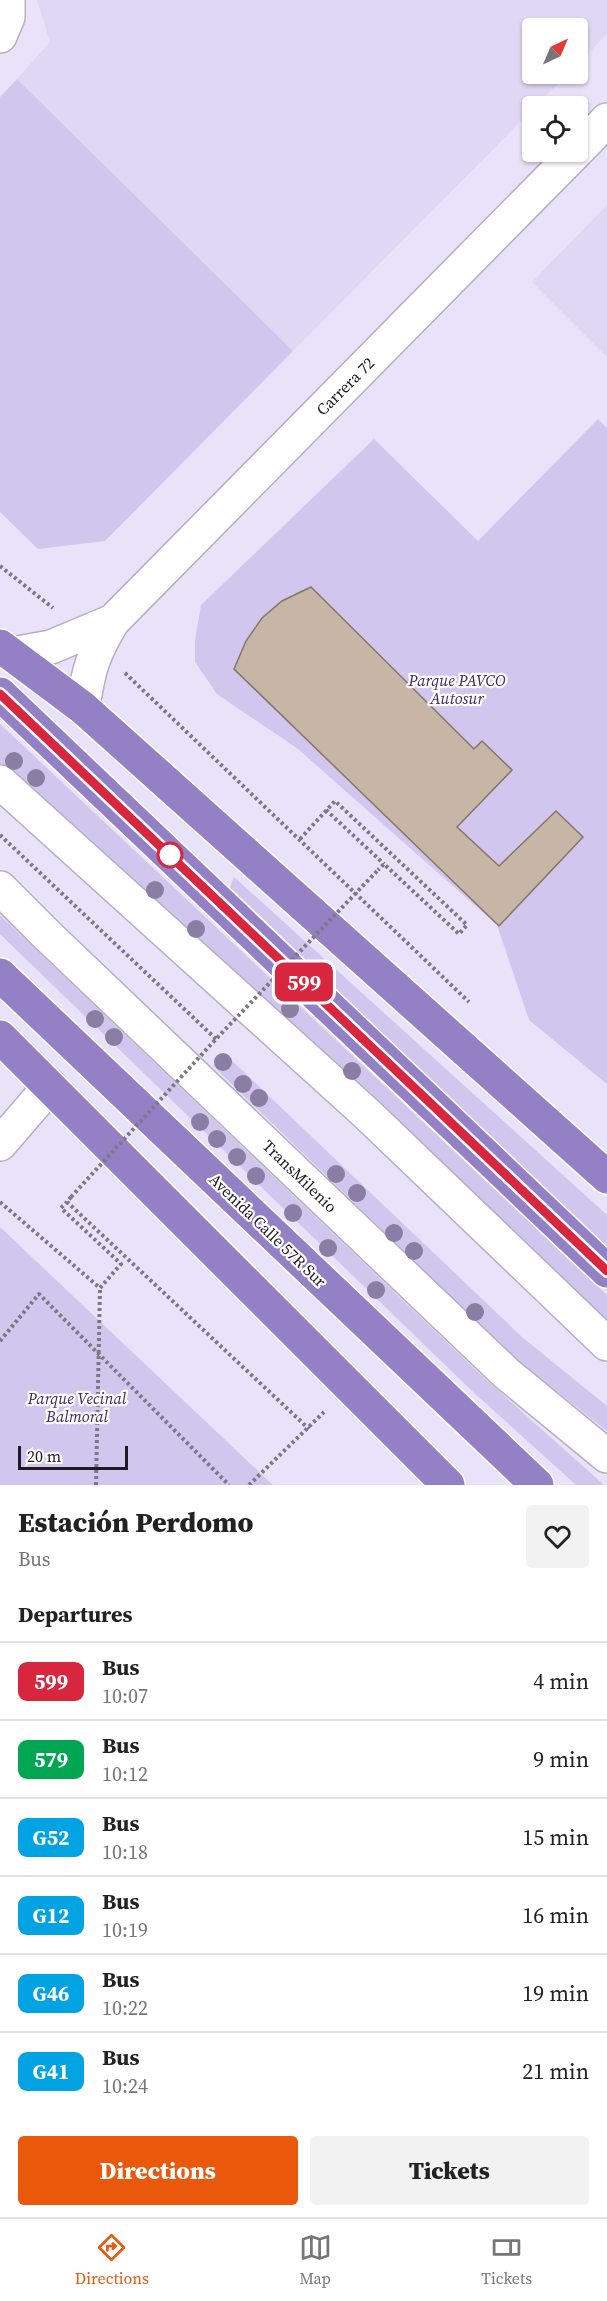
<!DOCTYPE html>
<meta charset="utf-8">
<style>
body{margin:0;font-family:"Source Serif 4",serif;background:#f2f2f2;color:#222;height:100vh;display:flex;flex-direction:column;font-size:22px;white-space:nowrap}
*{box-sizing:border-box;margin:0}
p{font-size:20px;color:#767676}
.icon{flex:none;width:33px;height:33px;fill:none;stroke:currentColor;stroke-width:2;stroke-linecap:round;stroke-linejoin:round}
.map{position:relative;height:1485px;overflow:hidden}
.side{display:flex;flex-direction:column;background:#fff;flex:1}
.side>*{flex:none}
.badge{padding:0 12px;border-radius:9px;font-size:21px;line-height:39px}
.needle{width:39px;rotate:44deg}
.fabs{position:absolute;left:522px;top:18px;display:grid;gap:12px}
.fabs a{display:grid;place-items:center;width:66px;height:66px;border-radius:6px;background:#fff;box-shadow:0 2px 4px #0004;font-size:30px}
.scale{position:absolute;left:18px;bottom:15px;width:110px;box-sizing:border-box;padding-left:6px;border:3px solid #1d1b22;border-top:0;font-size:16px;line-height:21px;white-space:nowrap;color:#1d1b22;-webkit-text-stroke:4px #fff;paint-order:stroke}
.map>.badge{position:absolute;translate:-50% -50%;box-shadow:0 0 0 3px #fff}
h2{padding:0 18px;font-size:22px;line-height:54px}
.round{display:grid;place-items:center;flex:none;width:63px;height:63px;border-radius:6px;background:#f2f2f2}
.head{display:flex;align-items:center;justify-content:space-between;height:102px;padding:0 18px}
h1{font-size:28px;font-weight:800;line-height:45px}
.cta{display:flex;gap:12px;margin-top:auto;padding:12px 18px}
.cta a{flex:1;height:69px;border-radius:6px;background:#ea580c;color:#fff;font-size:24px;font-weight:800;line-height:69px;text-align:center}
.cta a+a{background:#f2f2f2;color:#222}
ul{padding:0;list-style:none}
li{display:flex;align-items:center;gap:18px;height:78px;padding:0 18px;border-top:2px solid #e0e0e0}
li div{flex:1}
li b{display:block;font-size:22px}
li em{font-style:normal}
li .badge{min-width:66px;font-weight:700;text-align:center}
.tabs{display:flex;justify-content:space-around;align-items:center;height:84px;border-top:2px solid #e0e0e0;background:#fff;font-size:16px;color:#767676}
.tabs a{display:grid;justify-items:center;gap:3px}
.tabs .current{color:#ea580c}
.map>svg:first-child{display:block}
.built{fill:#dfd7f4}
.green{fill:#d1c6ed}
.building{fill:#c7b6a6;stroke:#867667;stroke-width:1.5}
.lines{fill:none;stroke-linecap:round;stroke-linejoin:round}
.minor-casing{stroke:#b4afc4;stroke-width:36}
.highway-casing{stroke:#fff;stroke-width:36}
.path{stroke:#7c7886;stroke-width:4;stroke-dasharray:3 3;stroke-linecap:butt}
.minor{stroke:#fff;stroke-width:33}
.highway{stroke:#9480c4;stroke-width:33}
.path-bridge{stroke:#7c7886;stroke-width:4;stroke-dasharray:3 3;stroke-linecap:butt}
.tree{fill:#8a7ea4}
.line-casing{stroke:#fff;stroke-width:14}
.line{stroke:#d7263d;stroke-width:9}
.stop-dot{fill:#fff;stroke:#d7263d;stroke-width:3}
.labels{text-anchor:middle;stroke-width:4.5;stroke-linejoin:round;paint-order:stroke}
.street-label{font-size:16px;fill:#1d1b22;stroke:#fff}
.park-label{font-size:16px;font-style:italic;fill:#3d2b5e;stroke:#fff}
</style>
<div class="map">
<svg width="607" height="1485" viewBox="0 0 607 1485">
<rect width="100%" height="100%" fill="#e9e3f9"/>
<path class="built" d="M37,0H607V34L578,64V28H532V74H568L536,106H532V110L293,351L17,79L50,42Z
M607,205V357L532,282Z"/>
<path class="green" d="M17,79L293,351L105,541L38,549L0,512V97Z
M598,419L607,428V1084L529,1020L497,925L298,749L217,694L195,662V640L201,605L374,439L478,541Z
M0,724L607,1295V1322L389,1119L0,766Z
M234,877L607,1215V1249L230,887Z
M0,915L482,1376L604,1485H576L471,1390L0,934Z
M225,1054L522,1337L607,1406V1431L510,1354L213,1066Z
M0,1227L273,1485H0Z"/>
<path class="building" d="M311,587L474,749L482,741L512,770L457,827L499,866L556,811L583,837L499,926L234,669L246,641L262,618L282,601Z"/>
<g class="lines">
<defs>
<path id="minor" d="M0,36L8,17V0
M578,150L607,120
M12,654L51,647L113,621
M83,708C88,670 93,654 113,621L576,152
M0,782L367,1114L607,1344
M0,888L47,935L506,1373L607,1456
M0,1144L50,1086"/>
<path id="highway" d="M0,646L83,708L607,1177
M0,694L607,1271
M0,975L537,1485
M0,1037L448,1485"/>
</defs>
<use href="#minor" class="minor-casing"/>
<use href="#highway" class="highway-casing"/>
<path class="path" d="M0,566L53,608
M125,673L469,1002
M326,810L384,864
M0,835L216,1039
M300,839L335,801L467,925L459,934L384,864L378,870
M71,1197L67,1202L309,1429
M0,1202L100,1288L121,1264L61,1208L67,1202
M0,1341L39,1294L229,1485
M96,1485L100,1288
M249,1485L324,1412"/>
<use href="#minor" class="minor"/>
<use href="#highway" class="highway"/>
<path class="path-bridge" d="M71,1197L216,1039L378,870"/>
</g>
<g class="tree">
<circle cx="14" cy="761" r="9"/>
<circle cx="36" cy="778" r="9"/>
<circle cx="155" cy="890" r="9"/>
<circle cx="196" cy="929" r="9"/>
<circle cx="290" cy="1009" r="9"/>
<circle cx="95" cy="1019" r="9"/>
<circle cx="114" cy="1037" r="9"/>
<circle cx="223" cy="1062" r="9"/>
<circle cx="352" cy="1071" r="9"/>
<circle cx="243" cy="1084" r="9"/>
<circle cx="259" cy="1098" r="9"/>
<circle cx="200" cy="1122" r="9"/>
<circle cx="217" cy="1139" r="9"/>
<circle cx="237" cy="1157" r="9"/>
<circle cx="336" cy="1174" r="9"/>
<circle cx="256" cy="1176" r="9"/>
<circle cx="357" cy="1193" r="9"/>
<circle cx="293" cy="1213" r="9"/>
<circle cx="394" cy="1233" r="9"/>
<circle cx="328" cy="1248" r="9"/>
<circle cx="414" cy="1251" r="9"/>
<circle cx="376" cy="1290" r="9"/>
<circle cx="475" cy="1312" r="9"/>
</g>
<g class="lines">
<defs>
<path id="line" d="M0,694L607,1271"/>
</defs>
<use href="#line" class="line-casing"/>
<use href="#line" class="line"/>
</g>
<circle class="stop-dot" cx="170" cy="855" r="12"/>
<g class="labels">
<g class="street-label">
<text transform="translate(345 386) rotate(-45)" y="6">Carrera 72</text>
<text transform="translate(300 1176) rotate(44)" y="6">TransMilenio</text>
<text transform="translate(268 1230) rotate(44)" y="6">Avenida Calle 57R Sur</text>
</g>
<g class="park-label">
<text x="457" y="686">Parque PAVCO<tspan x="457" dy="18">Autosur</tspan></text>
<text x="77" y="1404">Parque Vecinal<tspan x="77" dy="18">Balmoral</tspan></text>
</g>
</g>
</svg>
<div class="fabs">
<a><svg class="needle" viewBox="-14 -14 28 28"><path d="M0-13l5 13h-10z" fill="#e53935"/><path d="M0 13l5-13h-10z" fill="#767676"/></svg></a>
<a><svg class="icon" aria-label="locate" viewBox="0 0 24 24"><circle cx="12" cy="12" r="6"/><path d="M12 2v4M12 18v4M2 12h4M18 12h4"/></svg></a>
</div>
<div class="scale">20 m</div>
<b class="badge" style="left:304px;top:982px;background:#d7263d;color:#fff">599</b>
</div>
<section class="side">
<div class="head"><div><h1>Estación Perdomo</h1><p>Bus</p></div><a class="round"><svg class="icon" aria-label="heart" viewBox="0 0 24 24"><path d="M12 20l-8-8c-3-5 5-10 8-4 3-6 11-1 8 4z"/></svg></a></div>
<h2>Departures</h2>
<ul>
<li><span class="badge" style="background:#d7263d;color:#fff">599</span><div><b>Bus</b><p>10:07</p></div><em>4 min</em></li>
<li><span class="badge" style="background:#00a651;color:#fff">579</span><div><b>Bus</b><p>10:12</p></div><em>9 min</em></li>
<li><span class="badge" style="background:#01a3e3;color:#fff">G52</span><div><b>Bus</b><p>10:18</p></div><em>15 min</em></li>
<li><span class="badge" style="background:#01a3e3;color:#fff">G12</span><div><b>Bus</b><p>10:19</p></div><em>16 min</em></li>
<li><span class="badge" style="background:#01a3e3;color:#fff">G46</span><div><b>Bus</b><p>10:22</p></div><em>19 min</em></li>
<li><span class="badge" style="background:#01a3e3;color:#fff">G41</span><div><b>Bus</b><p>10:24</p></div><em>21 min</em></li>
</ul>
<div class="cta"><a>Directions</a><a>Tickets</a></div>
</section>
<nav class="tabs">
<a class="current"><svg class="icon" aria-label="directions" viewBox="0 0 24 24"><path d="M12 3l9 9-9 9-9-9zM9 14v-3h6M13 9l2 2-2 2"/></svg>Directions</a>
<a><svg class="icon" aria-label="map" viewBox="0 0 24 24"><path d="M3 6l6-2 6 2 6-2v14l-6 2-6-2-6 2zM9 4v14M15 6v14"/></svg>Map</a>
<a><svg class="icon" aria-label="tickets" viewBox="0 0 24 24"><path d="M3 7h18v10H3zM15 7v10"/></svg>Tickets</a>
</nav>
